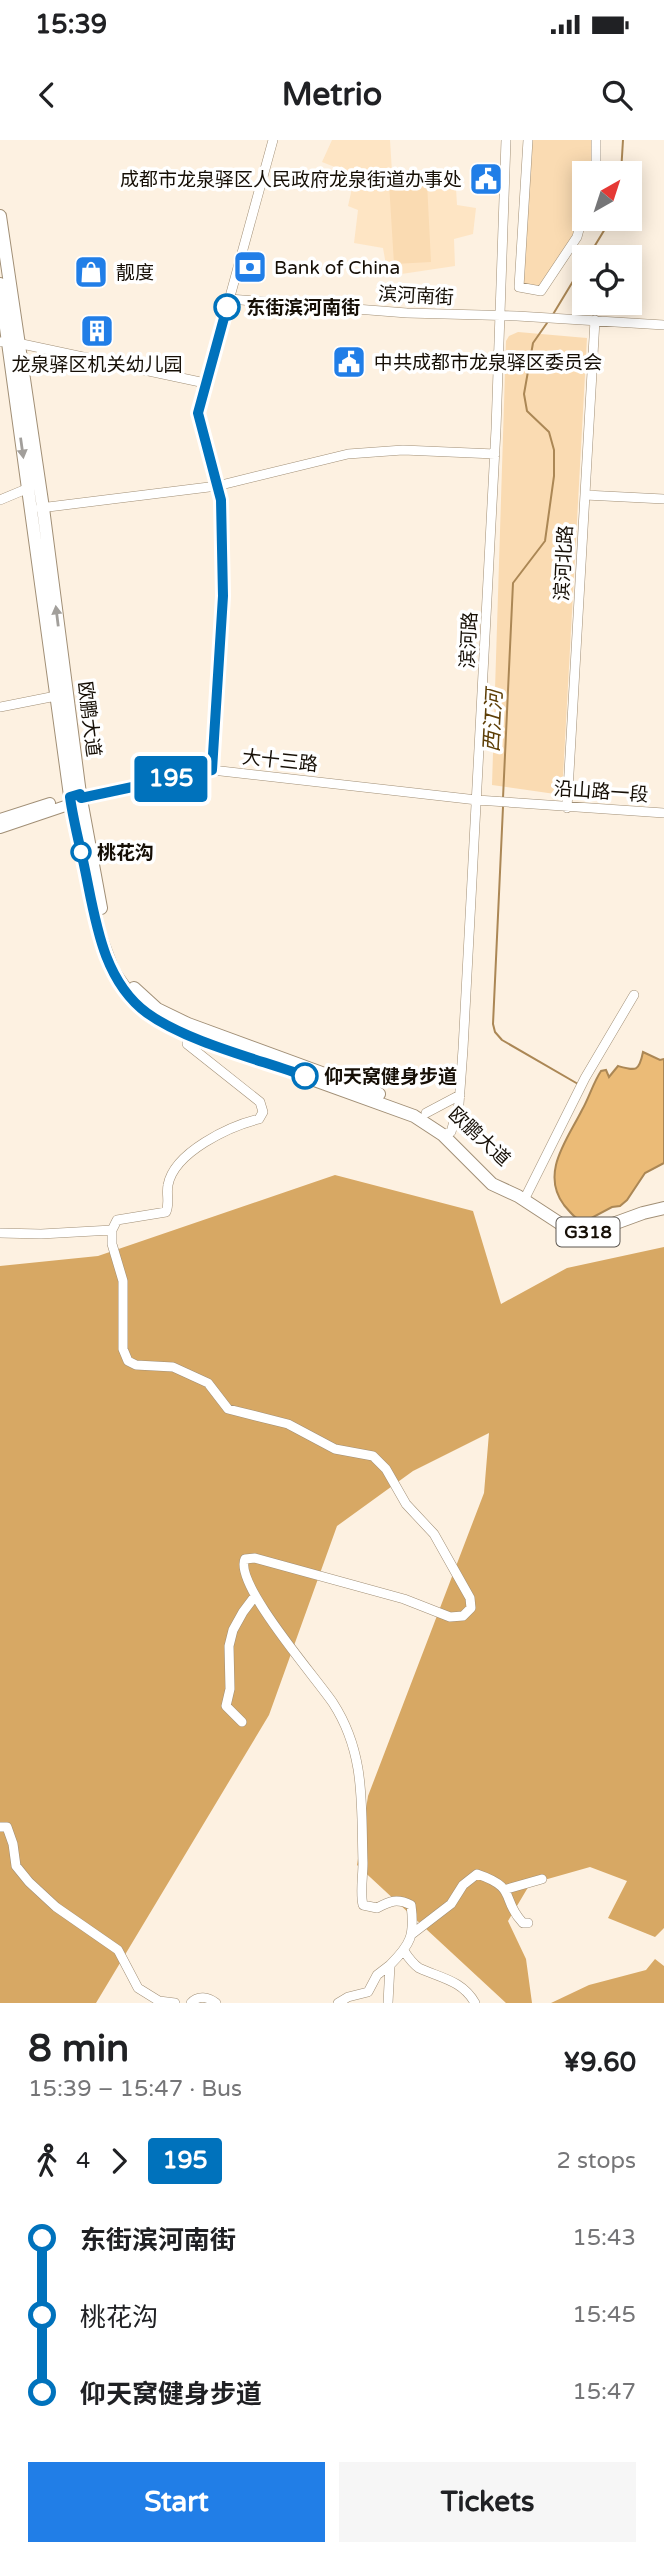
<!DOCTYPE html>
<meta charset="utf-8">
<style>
body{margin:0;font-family:"Varela Round","Noto Sans SC",sans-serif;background:#f6f6f6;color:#202124;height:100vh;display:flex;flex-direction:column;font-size:26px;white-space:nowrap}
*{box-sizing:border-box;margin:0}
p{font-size:23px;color:#757577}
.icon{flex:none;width:38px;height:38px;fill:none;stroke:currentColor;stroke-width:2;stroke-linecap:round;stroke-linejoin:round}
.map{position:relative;height:1863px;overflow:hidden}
.panel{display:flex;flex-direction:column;background:#fff;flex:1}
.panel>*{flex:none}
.badge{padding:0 14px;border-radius:5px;font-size:24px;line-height:46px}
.needle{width:46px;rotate:39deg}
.fabs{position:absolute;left:572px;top:21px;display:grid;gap:14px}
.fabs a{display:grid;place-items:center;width:70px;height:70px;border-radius:0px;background:#fff;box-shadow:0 4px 18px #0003;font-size:35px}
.map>.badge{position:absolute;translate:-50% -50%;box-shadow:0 0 0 4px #fff}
.legs{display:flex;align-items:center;gap:10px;height:77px;padding:0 28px;font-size:23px}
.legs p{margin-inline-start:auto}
.summary{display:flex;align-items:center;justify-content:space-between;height:119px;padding:0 28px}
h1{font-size:38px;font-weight:700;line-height:52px}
.button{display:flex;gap:14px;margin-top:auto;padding:14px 28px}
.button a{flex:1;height:80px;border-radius:0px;background:#217ee7;color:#fff;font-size:28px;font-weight:700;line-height:80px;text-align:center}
.button a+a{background:#f6f6f6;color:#202124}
ul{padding:0 28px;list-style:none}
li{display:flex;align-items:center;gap:24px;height:77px;font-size:26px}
li i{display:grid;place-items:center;width:10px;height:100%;margin:0 9px;background:currentColor}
li i::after{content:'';width:18px;height:18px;margin:-9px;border:5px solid;border-radius:50%;background:#fff}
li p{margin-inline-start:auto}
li:first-child i{background:linear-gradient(#0000 50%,currentColor 0)}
li:last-child i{background:linear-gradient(currentColor 50%,#0000 0)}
.status{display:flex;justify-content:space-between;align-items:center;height:49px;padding:0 35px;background:#fff;direction:ltr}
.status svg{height:19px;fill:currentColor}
header{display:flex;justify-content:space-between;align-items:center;height:91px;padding:0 28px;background:#fff;font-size:32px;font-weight:700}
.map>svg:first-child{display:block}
.built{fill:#fee5c4}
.green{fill:#fadbb2}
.forest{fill:#d7a864}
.water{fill:#ebbb77;stroke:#ab8755;stroke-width:2}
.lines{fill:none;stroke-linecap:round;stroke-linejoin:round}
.stream{stroke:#ab8755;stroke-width:2}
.minor-casing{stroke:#a18f76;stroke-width:10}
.major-casing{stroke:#a18f76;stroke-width:12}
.highway-casing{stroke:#a18f76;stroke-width:14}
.minor{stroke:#fff;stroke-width:9}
.major{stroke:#fff;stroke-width:10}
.highway{stroke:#fff;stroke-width:12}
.oneway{fill:#a29f9b}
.line-1-casing{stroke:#fff;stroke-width:16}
.line-1{stroke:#0072bc;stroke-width:10}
.stop-1-dot{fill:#fff;stroke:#0072bc;stroke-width:3.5}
.labels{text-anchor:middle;stroke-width:7;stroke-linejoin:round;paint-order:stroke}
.shield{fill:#fff;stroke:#5c5751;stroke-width:2}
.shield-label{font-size:18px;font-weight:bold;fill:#160f06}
.poi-label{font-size:19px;fill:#160f06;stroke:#fff;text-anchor:start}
.street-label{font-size:19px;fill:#160f06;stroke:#fff}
.stop-label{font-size:19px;font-weight:bold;fill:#160f06;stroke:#fff;text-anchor:start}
.water-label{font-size:21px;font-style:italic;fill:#5e3f07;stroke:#fff}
</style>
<div class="status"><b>15:39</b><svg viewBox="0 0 49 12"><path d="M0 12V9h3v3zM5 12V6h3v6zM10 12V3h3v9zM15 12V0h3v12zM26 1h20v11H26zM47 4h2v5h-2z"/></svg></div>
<header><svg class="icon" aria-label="back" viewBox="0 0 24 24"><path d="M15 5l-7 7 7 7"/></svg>Metrio<svg class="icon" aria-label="search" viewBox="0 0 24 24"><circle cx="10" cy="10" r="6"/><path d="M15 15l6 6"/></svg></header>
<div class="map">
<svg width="664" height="1863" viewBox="0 0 664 1863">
<rect width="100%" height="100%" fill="#fdf1e1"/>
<path class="built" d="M332,0H390L392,32L432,35V45L456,48L457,65L476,68L473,94L454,99L455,126L388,136L383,108L354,103L358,70L348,66L355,35L322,22Z"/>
<path class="green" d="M528,0H596V33H584V71L577,97L541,151L519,147Z
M427,42L431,122L394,124L389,43Z
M518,192L587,198L562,655L492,645L506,201L509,196Z"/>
<path class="forest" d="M335,1035L473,1071L501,1164L567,1128L664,1107V1788L655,1797L608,1778L627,1741L590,1727L530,1744L508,1781L526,1819L532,1863H506L357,1725L368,1656L484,1353L489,1293L413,1331L337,1386L269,1575L96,1863H0V1126L98,1116Z
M655,1819L664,1826V1863H551L589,1845L646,1830Z"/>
<path class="water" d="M643,912L660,920L664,919V1023L645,1033L627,1060L620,1066L612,1067L584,1082C576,1080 570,1072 564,1065C540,1033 567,1000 582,970C589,958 593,943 601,931L606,930L609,937L618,926C636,931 639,932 643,912Z"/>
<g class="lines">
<path class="stream" d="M621,33L623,0
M588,117L611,79
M552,176L584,123
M503,658L513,443L545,401L554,336V310L549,292L527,271L524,254L533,203L547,183
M503,667L493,884L495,892L502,900L578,944"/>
<defs>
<path id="minor" d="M528,0L519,147L541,151L577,97L584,71
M596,33V0
M229,159L407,173L517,176L664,185
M0,202L8,201L205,243
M585,355L664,359
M0,360L31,347
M40,368L217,346L348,314L403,310L495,314
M0,567L56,556
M212,630L224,456L221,360L198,273L273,0
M81,658L212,630L477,660L664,673
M567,668L595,180
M187,894V904L260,962L263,972L259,979C230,986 174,1012 168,1045C166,1054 170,1063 166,1072L117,1080L112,1090V1104L123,1141V1209L128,1221L136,1225L173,1227L208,1243L228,1269L288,1284L335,1309L373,1316L386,1329L406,1364L434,1394L470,1458L471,1468L463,1476L450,1477L404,1459L255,1418L245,1419C233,1443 317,1539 333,1563C366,1614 361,1665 363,1723C363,1736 360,1753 363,1765L377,1768C390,1761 397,1758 411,1765C415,1795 411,1804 390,1825L388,1863
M426,973L460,955
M443,995L451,992L459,964L463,909L496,289L506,0
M524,1060L585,938L634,855
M0,1093L41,1094L112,1090
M242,1582L226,1566L230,1549L229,1506L233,1490L243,1472L255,1456
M0,1687H7L13,1704L16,1726L29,1742L56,1767L118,1810L138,1848L159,1861L175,1863
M507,1749L542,1739
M412,1794L451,1764L463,1745L477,1734C519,1748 500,1759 523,1783H528
M404,1811C408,1817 413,1824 419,1828C440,1838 462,1840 475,1863
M191,1863C198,1855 208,1857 216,1863
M338,1863L348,1857L368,1852L377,1835L390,1825"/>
<path id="major" d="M0,679L50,663
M0,688L77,662"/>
<path id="highway" d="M0,76L43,368L80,654L101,768
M0,144L71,663L98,791L113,831L134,861L145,871L176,890L414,976L443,995L492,1044L518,1056L567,1088L591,1092L643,1073L664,1068
M134,848L157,869L188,884L379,954"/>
</defs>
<use href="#minor" class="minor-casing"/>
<use href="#major" class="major-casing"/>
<use href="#highway" class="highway-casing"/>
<use href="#minor" class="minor"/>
<use href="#major" class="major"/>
<use href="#highway" class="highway"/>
</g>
<defs><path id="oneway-solid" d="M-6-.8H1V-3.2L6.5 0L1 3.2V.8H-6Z" transform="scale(1.75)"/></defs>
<g class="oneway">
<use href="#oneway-solid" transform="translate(22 308) rotate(82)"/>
<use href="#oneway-solid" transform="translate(57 476) rotate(-97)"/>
</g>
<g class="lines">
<defs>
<path id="line-1" d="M227,167L198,273L221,360L223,456L212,630L81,658L80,654L70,657C73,679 79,702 84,725C95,776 101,839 147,873C187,902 258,919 305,936"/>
</defs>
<use href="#line-1" class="line-1-casing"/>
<use href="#line-1" class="line-1"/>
</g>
<defs>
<symbol id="civic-square" viewBox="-11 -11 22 22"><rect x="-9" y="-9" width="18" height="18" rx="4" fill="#217ee7" stroke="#fff"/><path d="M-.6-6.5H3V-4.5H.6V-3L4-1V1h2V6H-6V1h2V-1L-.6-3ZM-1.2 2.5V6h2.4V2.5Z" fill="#fff"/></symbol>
<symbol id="bank-square" viewBox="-11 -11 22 22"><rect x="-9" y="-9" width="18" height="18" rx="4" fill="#217ee7" stroke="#fff"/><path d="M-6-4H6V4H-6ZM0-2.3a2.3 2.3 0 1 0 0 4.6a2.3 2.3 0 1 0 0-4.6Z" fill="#fff"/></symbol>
<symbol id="shop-square" viewBox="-11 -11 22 22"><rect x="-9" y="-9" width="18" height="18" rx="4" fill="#217ee7" stroke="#fff"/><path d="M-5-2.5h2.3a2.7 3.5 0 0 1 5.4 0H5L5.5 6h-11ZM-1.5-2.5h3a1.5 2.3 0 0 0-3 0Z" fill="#fff"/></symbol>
<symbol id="building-square" viewBox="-11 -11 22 22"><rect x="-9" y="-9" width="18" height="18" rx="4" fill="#217ee7" stroke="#fff"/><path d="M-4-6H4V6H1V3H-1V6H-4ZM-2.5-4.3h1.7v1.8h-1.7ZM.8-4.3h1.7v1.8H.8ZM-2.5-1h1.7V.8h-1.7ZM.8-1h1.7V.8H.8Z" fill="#fff"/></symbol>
</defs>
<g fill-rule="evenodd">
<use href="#civic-square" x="467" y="20" width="38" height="38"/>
<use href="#bank-square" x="231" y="108" width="38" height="38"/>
<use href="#shop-square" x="72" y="113" width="38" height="38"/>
<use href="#building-square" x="78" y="172" width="38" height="38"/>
<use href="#civic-square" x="330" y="203" width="38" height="38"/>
</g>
<g class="stop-1-dot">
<circle cx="227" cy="167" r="12"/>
<circle cx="81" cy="712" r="9"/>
<circle cx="305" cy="936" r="12"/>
</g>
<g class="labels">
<rect class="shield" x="556.5" y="1077.5" width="63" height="29" rx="5"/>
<g class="shield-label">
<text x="588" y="1098">G318</text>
</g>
<g class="poi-label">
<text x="462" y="46" text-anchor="end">成都市龙泉驿区人民政府龙泉街道办事处</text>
<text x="274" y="134">Bank of China</text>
<text x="116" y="139">靓度</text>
<text x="374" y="229">中共成都市龙泉驿区委员会</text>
<text x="97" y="231" text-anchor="middle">龙泉驿区机关幼儿园</text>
</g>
<g class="street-label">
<text transform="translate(416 155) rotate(3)" y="7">滨河南街</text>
<text transform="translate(563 423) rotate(-87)" y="7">滨河北路</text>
<text transform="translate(468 500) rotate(-87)" y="7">滨河路</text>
<text transform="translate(90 579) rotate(83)" y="7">欧鹏大道</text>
<text transform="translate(280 620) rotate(6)" y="7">大十三路</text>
<text transform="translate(601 651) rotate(4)" y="7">沿山路一段</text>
<text transform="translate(480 996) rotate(43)" y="7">欧鹏大道</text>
</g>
<g class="stop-label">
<text x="246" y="174">东街滨河南街</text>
<text x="97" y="719">桃花沟</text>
<text x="324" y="943">仰天窝健身步道</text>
</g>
<g class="water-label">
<text transform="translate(493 581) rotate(-87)" y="7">西江河</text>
</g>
</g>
</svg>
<div class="fabs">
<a><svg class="needle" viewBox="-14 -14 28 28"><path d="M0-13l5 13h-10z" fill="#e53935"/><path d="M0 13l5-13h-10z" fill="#757577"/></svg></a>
<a><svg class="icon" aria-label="locate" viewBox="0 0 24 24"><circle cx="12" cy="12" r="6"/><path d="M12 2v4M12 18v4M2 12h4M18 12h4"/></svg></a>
</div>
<b class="badge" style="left:171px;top:639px;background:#0072bc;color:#fff">195</b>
</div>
<section class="panel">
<div class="summary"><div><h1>8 min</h1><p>15:39 – 15:47 · Bus</p></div><b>¥9.60</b></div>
<div class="legs"><svg class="icon" aria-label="walk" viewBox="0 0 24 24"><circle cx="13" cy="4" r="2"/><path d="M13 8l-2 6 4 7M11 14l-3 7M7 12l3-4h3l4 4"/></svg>4<svg class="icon" aria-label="forward" viewBox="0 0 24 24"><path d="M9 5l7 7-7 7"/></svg><b class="badge" style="background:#0072bc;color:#fff">195</b><p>2 stops</p></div>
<ul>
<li><i style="color:#0072bc"></i><b>东街滨河南街</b><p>15:43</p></li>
<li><i style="color:#0072bc"></i><span>桃花沟</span><p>15:45</p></li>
<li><i style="color:#0072bc"></i><b>仰天窝健身步道</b><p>15:47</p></li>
</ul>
<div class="button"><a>Start</a><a>Tickets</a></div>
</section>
